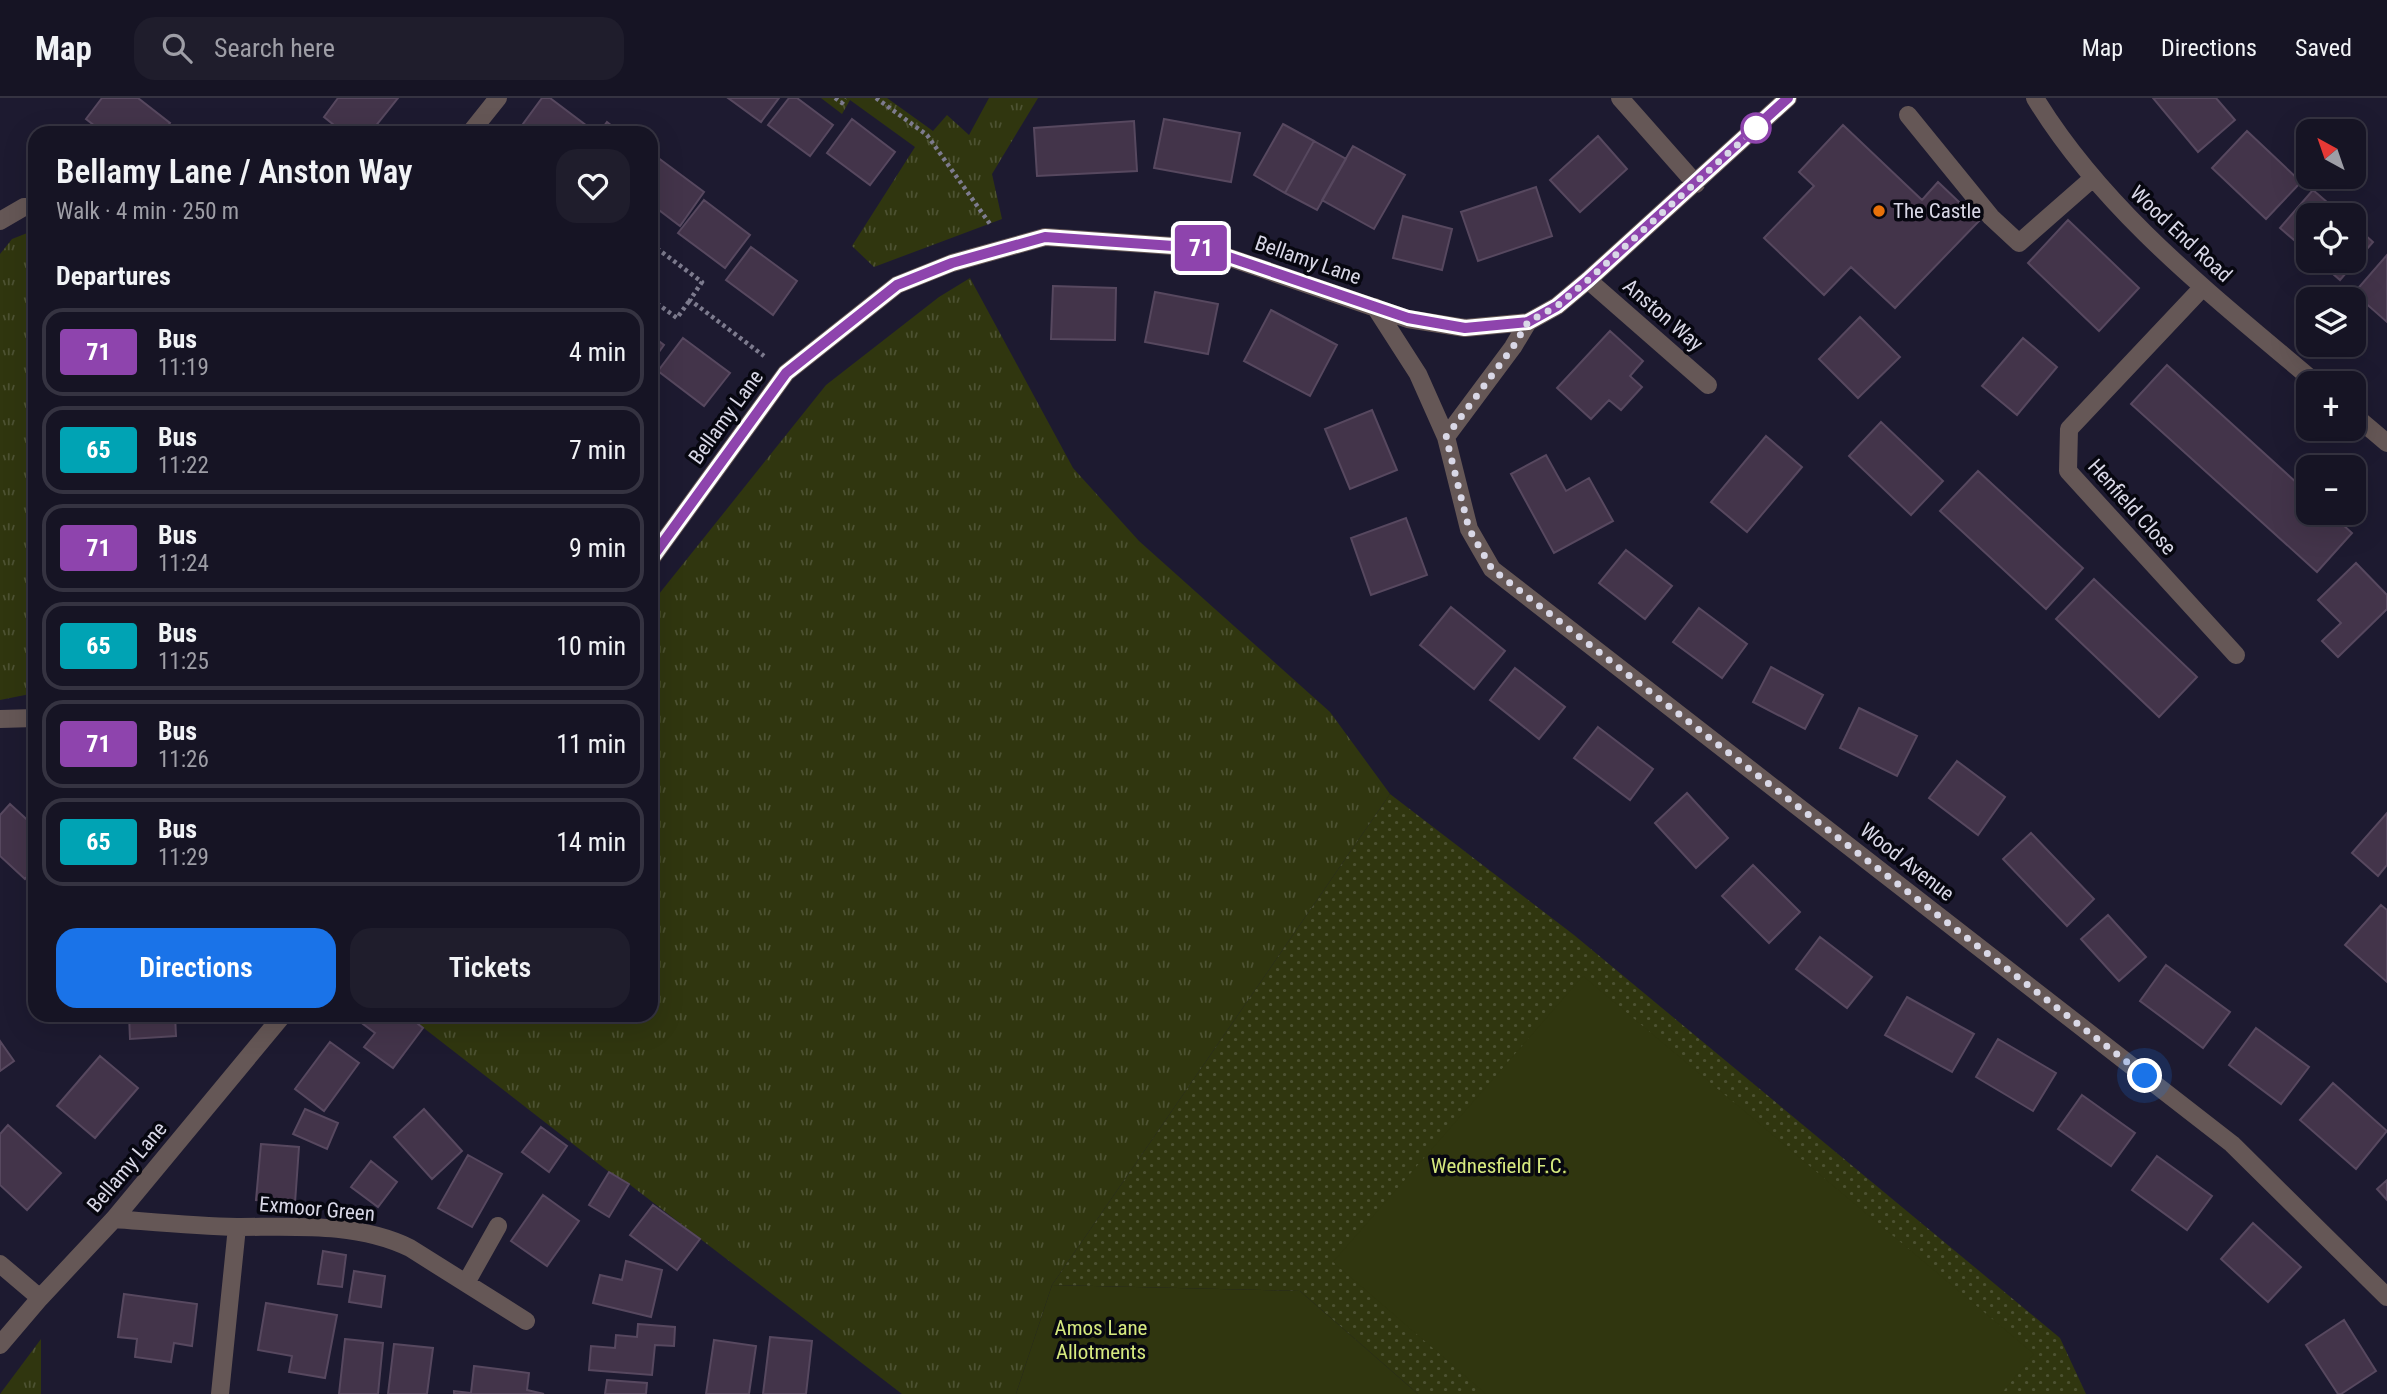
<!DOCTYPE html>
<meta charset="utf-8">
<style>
body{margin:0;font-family:"Roboto Condensed",sans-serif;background:#1f1d2c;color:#f1f3f6;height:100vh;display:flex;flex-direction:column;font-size:26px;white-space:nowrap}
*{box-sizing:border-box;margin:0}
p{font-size:23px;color:#9e9ea6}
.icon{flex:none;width:38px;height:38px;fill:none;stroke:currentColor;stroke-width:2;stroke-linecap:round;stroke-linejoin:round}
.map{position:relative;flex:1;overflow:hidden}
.details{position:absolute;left:28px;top:28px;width:630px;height:896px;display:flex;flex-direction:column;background:#161424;border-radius:21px;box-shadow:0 7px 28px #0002,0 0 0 2px #353341}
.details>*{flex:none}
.badge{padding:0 14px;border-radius:5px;font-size:24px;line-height:46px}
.needle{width:46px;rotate:320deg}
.fabs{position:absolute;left:2296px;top:21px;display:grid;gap:14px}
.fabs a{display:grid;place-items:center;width:70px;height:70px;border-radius:14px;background:#161424;box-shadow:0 7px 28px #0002,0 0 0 2px #353341;font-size:35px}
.you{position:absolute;width:35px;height:35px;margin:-18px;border:5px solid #fff;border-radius:50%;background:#1a73e8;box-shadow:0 0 0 10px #1a73e833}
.map>.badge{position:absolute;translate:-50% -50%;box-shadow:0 0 0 4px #fff}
h2{padding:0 28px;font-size:26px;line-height:63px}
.round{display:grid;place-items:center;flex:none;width:74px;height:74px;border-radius:21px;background:#1f1d2c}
.summary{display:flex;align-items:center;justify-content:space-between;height:119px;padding:0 28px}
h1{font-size:33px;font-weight:600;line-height:52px}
.primary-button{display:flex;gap:14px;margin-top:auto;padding:14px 28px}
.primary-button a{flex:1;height:80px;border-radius:21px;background:#1a73e8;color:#fff;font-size:28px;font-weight:600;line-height:80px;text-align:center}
.primary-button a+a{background:#1f1d2c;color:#f1f3f6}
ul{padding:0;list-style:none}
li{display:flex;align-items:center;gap:21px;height:88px;margin:0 14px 10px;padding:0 14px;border:4px solid #353341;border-radius:21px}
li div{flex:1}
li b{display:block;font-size:26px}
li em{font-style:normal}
li .badge{min-width:77px;font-weight:700;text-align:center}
header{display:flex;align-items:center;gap:42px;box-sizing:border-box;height:98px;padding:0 35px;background:#161424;border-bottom:2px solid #353341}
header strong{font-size:33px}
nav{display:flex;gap:38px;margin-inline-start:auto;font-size:24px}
.search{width:490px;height:63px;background:#1f1d2c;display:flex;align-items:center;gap:18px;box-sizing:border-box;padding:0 24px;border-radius:21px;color:#9e9ea6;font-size:26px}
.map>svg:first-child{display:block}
.grass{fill:url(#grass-tufts)}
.park{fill:url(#park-dots)}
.garden{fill:#30360f}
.building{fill:#43344a;stroke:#57485f;stroke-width:2}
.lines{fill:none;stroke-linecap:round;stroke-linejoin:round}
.path{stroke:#7d7b8e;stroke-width:4.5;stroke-dasharray:3.5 3.5;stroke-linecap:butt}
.minor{stroke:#655756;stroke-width:18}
.line-casing{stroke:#fff;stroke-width:16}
.line{stroke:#8e44ad;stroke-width:10}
.walk{stroke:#d9d8e7;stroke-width:7;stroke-dasharray:0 12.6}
.stop-dot{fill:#fff;stroke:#8e44ad;stroke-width:3.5}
.food-dot{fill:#e8710a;stroke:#070710;stroke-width:2.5}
.labels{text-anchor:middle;stroke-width:7;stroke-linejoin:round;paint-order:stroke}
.poi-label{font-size:21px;fill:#d9d8e7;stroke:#070710;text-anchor:start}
.street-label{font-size:21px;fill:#d9d8e7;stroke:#070710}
.park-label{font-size:21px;fill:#d6e97f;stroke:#070710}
</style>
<header>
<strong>Map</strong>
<div class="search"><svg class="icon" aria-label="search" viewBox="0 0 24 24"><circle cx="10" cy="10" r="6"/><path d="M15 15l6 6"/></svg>Search here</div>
<nav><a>Map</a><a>Directions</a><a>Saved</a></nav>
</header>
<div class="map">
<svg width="2387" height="1296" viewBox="0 0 2387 1296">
<defs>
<pattern id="grass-tufts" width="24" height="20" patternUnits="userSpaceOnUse" patternTransform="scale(1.75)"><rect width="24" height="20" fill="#30360f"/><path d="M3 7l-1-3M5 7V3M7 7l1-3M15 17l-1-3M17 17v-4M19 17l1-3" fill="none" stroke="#4d5232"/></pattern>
<pattern id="park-dots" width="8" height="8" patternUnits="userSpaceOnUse" patternTransform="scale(1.75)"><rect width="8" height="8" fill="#30360f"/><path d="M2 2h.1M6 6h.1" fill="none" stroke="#4d5232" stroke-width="1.8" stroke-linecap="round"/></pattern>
</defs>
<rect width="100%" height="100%" fill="#1d1a30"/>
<path class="grass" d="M821,0H887L933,33L947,17L969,37L989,0H1038L992,76L1002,121L874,169L852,148L915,49L850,2L842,16Z
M35,132V556L31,561L35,595L0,602V156L12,141Z
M970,180L1073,370L1139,443L1330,614L1390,696L1052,1187L1016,1296H902L629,1086L609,1074L407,917H651V506L826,287L939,199Z
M41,1241V1296H0Z"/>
<path class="park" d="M1390,696L1574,837L2060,1240L2086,1296H1418L1300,1193L1052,1187Z"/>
<path class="garden" d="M1583,878L2034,1256L2001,1296H1486L1333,1164Z
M1052,1187L1300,1193L1418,1296H1016Z"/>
<path class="building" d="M102,0H138L170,25L162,35H104L86,21Z
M338,0H398L370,35H344L324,19Z
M542,0H550L591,31L588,35H527L520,30Z
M728,0H779L761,24Z
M789,0H797L833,27L810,58L768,27Z
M2153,0H2216L2235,22L2198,54Z
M852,21L895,54L870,87L827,55Z
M1164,21L1240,35L1231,84L1154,70Z
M1134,23L1137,73L1037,78L1034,30Z
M607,24L621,35H599Z
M1283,26L1314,43L1285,95L1254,77Z
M1843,27L1922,102L1938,84L1979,123L1895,210L1851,169L1824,197L1764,140L1814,88L1799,74Z
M2247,33L2301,84L2266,121L2212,70Z
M1598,38L1627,71L1580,114L1550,82Z
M1314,43L1346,61L1317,112L1285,95Z
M1353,48L1405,77L1374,131L1322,102Z
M657,59L704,94L680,128L651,106V68Z
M1536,89L1552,138L1478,163L1461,114Z
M2313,92L2342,117H2308V154L2280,130Z
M704,102L750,137L725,170L678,135Z
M1403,118L1452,131L1442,172L1393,160Z
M2068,122L2139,190L2099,233L2028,165Z
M2354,127L2373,144L2340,182L2318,163H2354Z
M751,149L797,183L773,217L726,182Z
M2387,157V224L2354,195Z
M1053,188L1116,190L1115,242L1051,241Z
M1155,194L1218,206L1208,256L1145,244Z
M1271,212L1337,247L1310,298L1244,263Z
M1860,219L1900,259L1858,300L1819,261Z
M1610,233L1643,263L1630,278L1642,289L1621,312L1609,302L1591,321L1557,290Z
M651,237L664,247L651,265Z
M683,240L730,275L704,308L658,273Z
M2023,240L2057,269L2017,317L1982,288Z
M2167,267L2308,395V415H2330L2352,435L2317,474L2131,306Z
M1372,312L1397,372L1350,391L1325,331Z
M1881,324L1943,383L1911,417L1849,358Z
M1766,338L1802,369L1747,434L1711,404Z
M1546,357L1566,393L1589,380L1613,423L1554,455L1511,376Z
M1978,373L2083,470L2046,511L1940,413Z
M1406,420L1427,477L1371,497L1351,440Z
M1626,452L1672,488L1645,521L1599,485Z
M2356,465L2387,497V511L2338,559L2322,543L2341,525L2318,502Z
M2094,481L2197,579L2159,619L2056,521Z
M1451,509L1505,553L1474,591L1420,547Z
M1699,510L1747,546L1722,580L1673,544Z
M1771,569L1823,597L1805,631L1753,604Z
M1515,570L1565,609L1539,641L1490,602Z
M1859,610L1917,638L1897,678L1840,650Z
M1598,629L1653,671L1630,702L1574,660Z
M1957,663L2005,699L1978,737L1929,700Z
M1687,695L1728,740L1696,770L1655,725Z
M10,706L35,729V770L25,781L0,758V717Z
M2387,715V767L2378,778L2352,755Z
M2031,735L2094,801L2067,828L2003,761Z
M1753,767L1800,814L1769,845L1722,798Z
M2381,807L2387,812V884L2345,847Z
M2108,817L2146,859L2119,883L2081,841Z
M1820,839L1872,879L1847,910L1796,871Z
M2166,867L2230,914L2203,950L2140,903Z
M1907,899L1974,936L1952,974L1885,937Z
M129,917H175L176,938L130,941Z
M357,917H407L423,930L393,970L364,949L375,935L355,920Z
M2256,930L2309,969L2281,1006L2229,967Z
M1998,941L2056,975L2033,1013L1976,979Z
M0,943L14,963L0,973Z
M330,944L359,965L324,1013L295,991Z
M100,958L138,990L95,1040L57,1008Z
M2333,985L2387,1033L2356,1071L2300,1022Z
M2082,997L2135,1035L2111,1068L2058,1031Z
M305,1011L338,1025L327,1051L293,1036Z
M424,1011L462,1053L432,1081L394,1039Z
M8,1027L61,1075L27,1112L0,1087V1036Z
M541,1029L567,1048L549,1074L522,1054Z
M261,1046L299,1049L295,1105L256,1102Z
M468,1057L502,1076L472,1129L438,1110Z
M2157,1058L2212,1098L2187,1132L2132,1092Z
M371,1063L397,1084L378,1109L351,1089Z
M609,1074L629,1086L609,1119L589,1107Z
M2387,1082V1102L2377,1091Z
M543,1097L579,1123L547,1168L511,1143Z
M653,1107L700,1141L677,1172L630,1137Z
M2253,1125L2301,1169L2268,1204L2221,1161Z
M323,1153L346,1157L342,1189L318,1186Z
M626,1163L662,1172L651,1219L593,1205L600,1177L622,1182Z
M354,1173L385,1178L381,1209L349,1204Z
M124,1196L197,1206L192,1248L174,1245L171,1264L135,1259L137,1241L118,1239Z
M266,1205L337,1217L325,1280L289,1274L292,1258L258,1252Z
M2344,1222L2376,1273L2341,1296H2338L2306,1247Z
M638,1226L675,1229L674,1248L655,1247L652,1277L589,1272L591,1248L615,1250L616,1237L637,1239Z
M770,1239L812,1243L806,1296H763Z
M345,1241L383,1245L378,1296H339Z
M714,1242L756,1248L749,1296H706Z
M394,1246L433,1250L427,1296H388Z
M474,1268L529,1275L527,1292L544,1296H454V1293L471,1295Z
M607,1282L647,1285L646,1296H605Z"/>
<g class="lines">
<path class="path" d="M835,0L842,5L845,0
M876,0L927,37L990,126
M651,146L702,184L690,202L764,258
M651,201L677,220L690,202"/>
<path class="minor" d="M1620,0L1696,86
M2035,0C2105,115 2215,199 2316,285
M1908,17L1991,119L2019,145L2093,80
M470,35L498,0
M0,123L24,109H35
M1588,182L1708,287
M2203,189L2069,331L2068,373L2236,557
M1375,209L1418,276L1446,339L1513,249L1528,224
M2354,317L2387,345
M1446,339L1469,431L1492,471L2232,1046L2387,1199
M651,461L786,275L897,187L952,165L1045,139L1201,150L1408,221L1465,230L1528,224L1557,208L1588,182L1788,0
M0,621L35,620
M114,1121C154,1124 196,1128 237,1129C294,1129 357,1124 410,1150L526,1223
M0,1166L40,1200
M466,1185L498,1128
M0,1247L40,1200L114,1121L283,917
M220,1296L237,1129"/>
</g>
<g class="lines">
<defs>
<path id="line" d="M651,461L786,275L897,187L952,165L1045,139L1202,150L1408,220L1465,230L1528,224L1557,208L1588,182L1788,0"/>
</defs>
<use href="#line" class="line-casing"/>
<use href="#line" class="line"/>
<path class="walk" d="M1756,30L1588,182L1557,208L1528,224L1513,249L1446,339L1469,431L1492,471L2145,978"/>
</g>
<circle class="stop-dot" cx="1756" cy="30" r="14"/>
<circle class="food-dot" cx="1879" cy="113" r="7"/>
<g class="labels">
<g class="poi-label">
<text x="1893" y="120">The Castle</text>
</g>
<g class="street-label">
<text transform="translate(2181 136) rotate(43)" y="7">Wood End Road</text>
<text transform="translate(1308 162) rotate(19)" y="7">Bellamy Lane</text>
<text transform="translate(1663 217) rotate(41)" y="7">Anston Way</text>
<text transform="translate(726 319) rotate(-54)" y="7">Bellamy Lane</text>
<text transform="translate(2132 409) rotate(48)" y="7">Henfield Close</text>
<text transform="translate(1907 764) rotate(38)" y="7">Wood Avenue</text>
<text transform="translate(127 1069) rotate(-50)" y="7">Bellamy Lane</text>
<text transform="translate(317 1111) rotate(5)" y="7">Exmoor Green</text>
</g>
<g class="park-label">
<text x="1499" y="1075">Wednesfield F.C.</text>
<text x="1101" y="1237">Amos Lane<tspan x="1101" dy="24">Allotments</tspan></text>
</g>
</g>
</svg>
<div class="fabs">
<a><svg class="needle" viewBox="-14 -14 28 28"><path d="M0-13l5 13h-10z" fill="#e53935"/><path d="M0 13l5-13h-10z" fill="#9e9ea6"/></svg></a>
<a><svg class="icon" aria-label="locate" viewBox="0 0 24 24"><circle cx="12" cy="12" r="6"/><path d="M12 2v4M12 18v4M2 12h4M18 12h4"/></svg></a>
<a><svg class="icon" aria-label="layers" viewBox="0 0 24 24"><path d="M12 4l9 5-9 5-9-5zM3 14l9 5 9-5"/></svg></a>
<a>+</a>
<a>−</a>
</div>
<div class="you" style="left:2145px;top:978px"></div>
<b class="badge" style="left:1201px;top:150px;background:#8e44ad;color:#fff">71</b>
<section class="details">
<div class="summary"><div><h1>Bellamy Lane / Anston Way</h1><p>Walk · 4 min · 250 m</p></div><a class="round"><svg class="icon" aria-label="heart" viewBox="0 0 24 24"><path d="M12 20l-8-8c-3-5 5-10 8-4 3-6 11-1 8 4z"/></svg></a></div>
<h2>Departures</h2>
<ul>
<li><span class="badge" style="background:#8e44ad;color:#fff">71</span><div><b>Bus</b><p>11:19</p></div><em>4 min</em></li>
<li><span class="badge" style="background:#00a3b4;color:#fff">65</span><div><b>Bus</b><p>11:22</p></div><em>7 min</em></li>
<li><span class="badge" style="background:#8e44ad;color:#fff">71</span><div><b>Bus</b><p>11:24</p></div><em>9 min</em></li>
<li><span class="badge" style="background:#00a3b4;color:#fff">65</span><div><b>Bus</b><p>11:25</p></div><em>10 min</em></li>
<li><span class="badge" style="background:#8e44ad;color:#fff">71</span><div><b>Bus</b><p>11:26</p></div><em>11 min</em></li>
<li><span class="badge" style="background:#00a3b4;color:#fff">65</span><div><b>Bus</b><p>11:29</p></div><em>14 min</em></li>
</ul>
<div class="primary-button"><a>Directions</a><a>Tickets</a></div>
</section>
</div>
